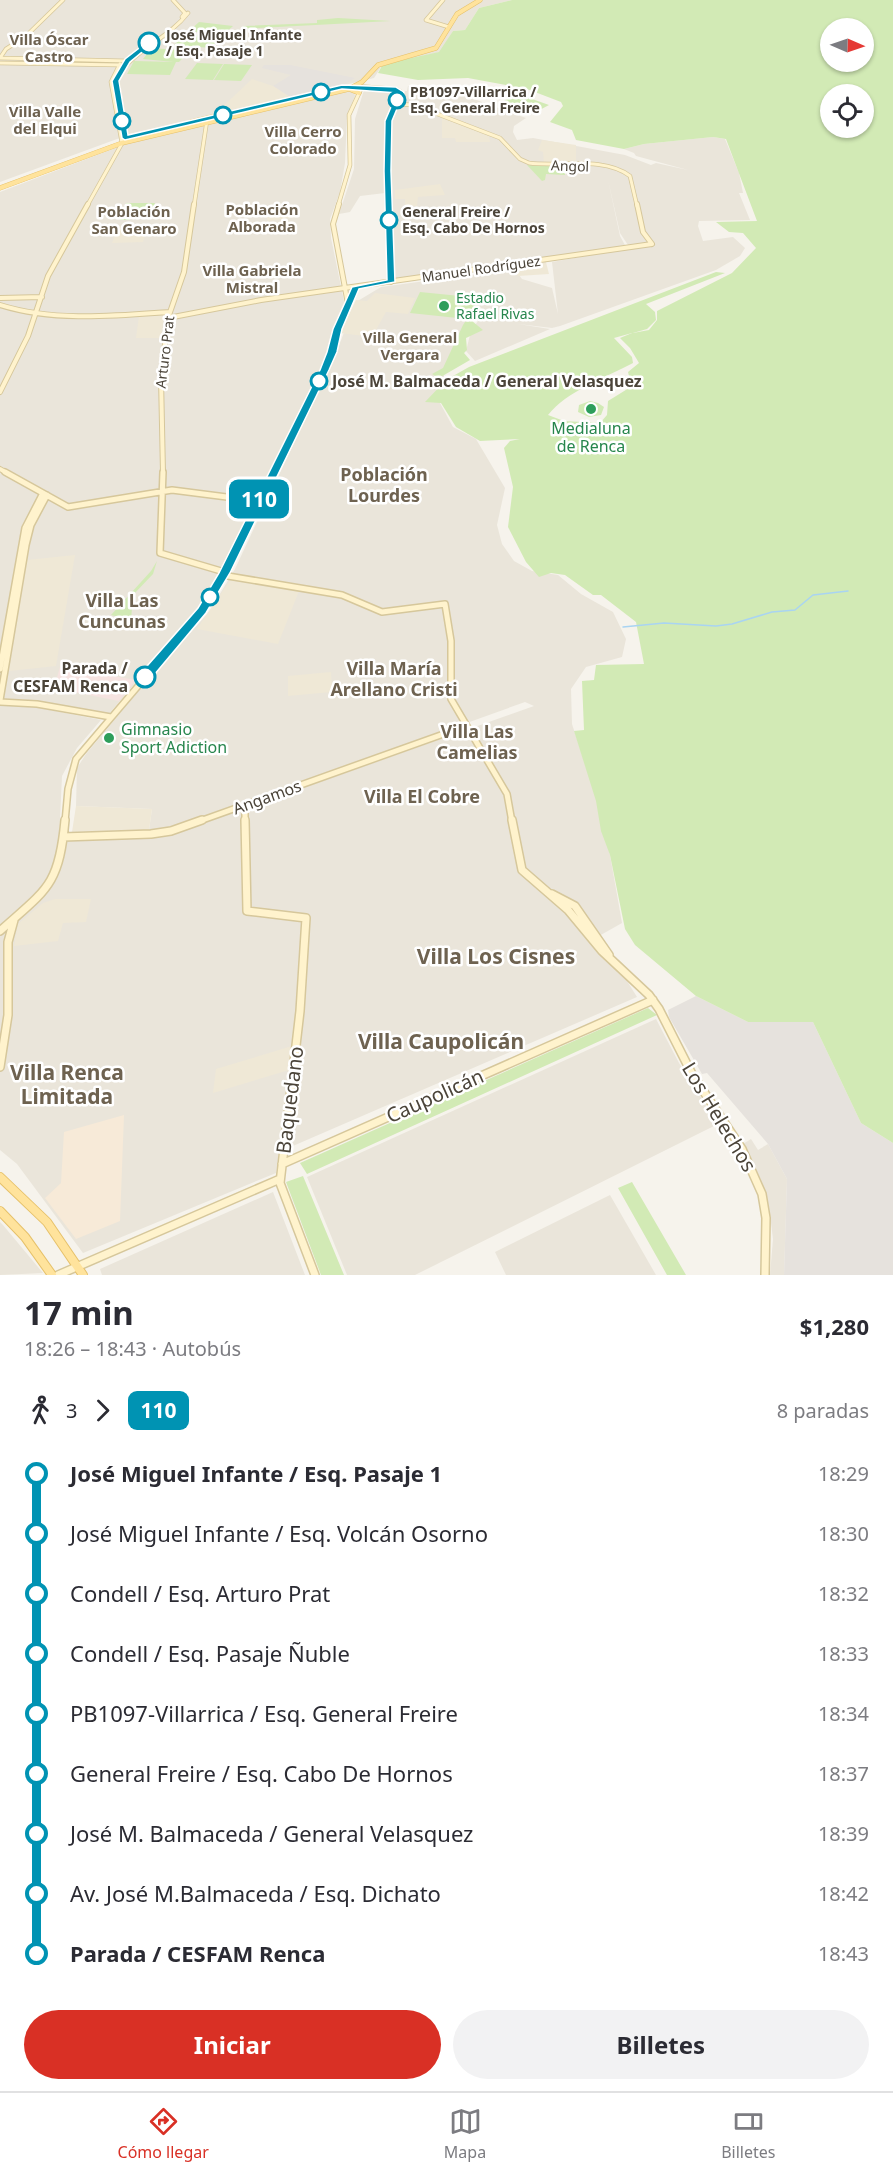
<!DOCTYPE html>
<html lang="es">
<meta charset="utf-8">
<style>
body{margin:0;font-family:"Noto Sans",sans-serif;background:#f2f2f3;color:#2b2b33;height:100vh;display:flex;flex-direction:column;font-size:22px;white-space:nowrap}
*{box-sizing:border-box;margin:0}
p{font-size:20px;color:#7c7c81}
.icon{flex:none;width:33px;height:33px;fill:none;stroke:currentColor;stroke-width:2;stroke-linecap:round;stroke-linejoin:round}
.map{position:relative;height:1275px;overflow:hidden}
.panel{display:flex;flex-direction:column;background:#fff;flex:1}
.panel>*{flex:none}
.badge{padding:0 12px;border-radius:9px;font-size:21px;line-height:39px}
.needle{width:39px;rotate:92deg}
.controls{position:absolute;left:820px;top:18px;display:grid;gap:12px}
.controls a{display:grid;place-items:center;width:54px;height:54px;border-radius:50%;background:#fff;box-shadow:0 2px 4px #0004;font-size:30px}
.map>.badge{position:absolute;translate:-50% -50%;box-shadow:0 0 0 3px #fff}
.legs{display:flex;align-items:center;gap:9px;height:66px;padding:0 24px;font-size:20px}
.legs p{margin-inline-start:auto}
.headline{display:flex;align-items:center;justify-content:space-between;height:102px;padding:0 24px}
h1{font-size:33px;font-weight:700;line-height:45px}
.primary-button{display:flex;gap:12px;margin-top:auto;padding:12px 24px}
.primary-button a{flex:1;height:69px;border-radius:36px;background:#d93025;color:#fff;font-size:24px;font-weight:700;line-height:69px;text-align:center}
.primary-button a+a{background:#f2f2f3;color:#2b2b33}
ul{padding:0 24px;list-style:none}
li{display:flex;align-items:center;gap:21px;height:60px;font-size:22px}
li i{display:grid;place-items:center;width:9px;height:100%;margin:0 8px;background:currentColor}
li i::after{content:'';width:15px;height:15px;margin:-8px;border:4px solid;border-radius:50%;background:#fff}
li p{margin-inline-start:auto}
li:first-child i{background:linear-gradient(#0000 50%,currentColor 0)}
li:last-child i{background:linear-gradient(currentColor 50%,#0000 0)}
.dock{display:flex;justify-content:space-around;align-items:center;height:84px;border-top:2px solid #e1e1e2;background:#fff;font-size:16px;color:#7c7c81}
.dock a{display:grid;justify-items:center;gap:3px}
.dock .current{color:#d93025}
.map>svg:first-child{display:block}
.residential{fill:#eae5da}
.commercial{fill:#f7ead8}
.industrial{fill:#e6e2dd}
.education{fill:#efe8d6}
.medical{fill:#f6e3e0}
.green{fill:#d2eab5;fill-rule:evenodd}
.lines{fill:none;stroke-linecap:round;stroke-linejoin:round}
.stream{stroke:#a9d4f2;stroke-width:1.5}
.secondary-far3-casing{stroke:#d6c79b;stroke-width:4.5}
.secondary-far2-casing{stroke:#d6c79b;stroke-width:6}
.secondary-far1-casing{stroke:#d6c79b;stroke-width:8}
.secondary-casing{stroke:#d6c79b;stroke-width:10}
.primary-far1-casing{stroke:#e6c16a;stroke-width:5}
.primary-casing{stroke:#e6c16a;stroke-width:10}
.secondary-far3{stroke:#fff3cd;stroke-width:3}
.secondary-far2{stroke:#fff3cd;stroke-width:4}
.secondary-far1{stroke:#fff3cd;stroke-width:5}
.secondary{stroke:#fff3cd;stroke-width:7}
.primary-far1{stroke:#ffe39c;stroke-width:4}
.primary{stroke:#ffe39c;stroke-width:8}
.line-1{fill:#0093b3;stroke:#fff;stroke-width:1.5}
.stop-1-dot{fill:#fff;stroke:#0093b3;stroke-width:3}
.leisure-dot{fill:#2e9e5b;stroke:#fff;stroke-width:2}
.labels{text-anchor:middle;stroke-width:5;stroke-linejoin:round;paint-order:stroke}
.far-stop-label{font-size:14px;font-weight:bold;fill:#4b4439;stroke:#fff;text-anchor:start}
.far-street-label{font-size:14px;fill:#4b4439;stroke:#fff}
.far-leisure-label{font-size:14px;fill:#27864d;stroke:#fff;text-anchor:start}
.far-neighbourhood-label{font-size:15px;font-weight:bold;fill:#6e6250;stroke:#fff}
.stop-label{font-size:16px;font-weight:bold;fill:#4b4439;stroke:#fff;text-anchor:start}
.leisure-label{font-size:16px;fill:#27864d;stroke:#fff}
.street-label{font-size:16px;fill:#4b4439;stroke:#fff}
.neighbourhood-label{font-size:18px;font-weight:bold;fill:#6e6250;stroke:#fff}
.near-street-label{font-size:20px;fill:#4b4439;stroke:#fff}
.near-neighbourhood-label{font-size:21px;font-weight:bold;fill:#6e6250;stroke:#fff}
</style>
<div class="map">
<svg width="893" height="1275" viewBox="0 0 893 1275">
<rect width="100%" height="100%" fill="#f6f3ec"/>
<path class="residential" d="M0,0H512L479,8L465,30L453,31L441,52L383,64L374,78L117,139L0,182Z
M408,86L444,88L526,118L514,126L513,132L517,140L533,138L625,155L651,165L656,163L688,170L636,156L634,153L624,149L644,144L713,137L725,139L739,173L743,193H739L750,220L699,221L698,226L703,241L733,237L745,248L740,256L716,270L560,326L552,328L518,324L550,329L475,361L466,351L471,331L478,321L467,320L445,368L440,403L453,427L476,439L505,488L497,525L502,544L514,561L532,571L558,575L581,594L613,612L626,639L622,657L586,667L571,689L572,724L597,801L610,855L622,923L599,936L637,997L279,1152L276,1173L83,1253L17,1164L0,1150V706L19,704L101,720L77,748L62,776L59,841L158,837L176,833L534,706L525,702L166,831L149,830L152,809L76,806L77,768L86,754L151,676L209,612L235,569L336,353L356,302L381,287L485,273V270L512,266L522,279L552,288L558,314L552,262L630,248L620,233L608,180L620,236L626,247L390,279L385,193L360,196L350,212L339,214L354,169L355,119L364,90L407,91Z
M350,90L354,91L355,96L347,116L345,163L340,192L330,219L331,238L345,306L325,361L213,586L191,617L108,715L28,700L0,699V192L126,144Z
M656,1019L679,1063L718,1124L415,1275H347L307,1177Z
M751,1139L758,1150L768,1144L787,1179L784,1275H770L773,1239L770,1215L761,1180L743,1144Z
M273,1192L305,1275H102L100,1269Z
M610,1195L656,1275H506L495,1252Z
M0,1222L3,1225L43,1273L0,1275Z"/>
<path class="commercial" d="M124,1115L120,1221L76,1239L45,1198L61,1183L64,1132Z"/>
<path class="industrial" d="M264,65H290L355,78L345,84L290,97L273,86L291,75L262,68Z
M696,996L748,1022H813L861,1123L893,1143V1275H784L787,1179L768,1144L707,1073L702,1074L669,1017L668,1010Z"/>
<path class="education" d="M252,79L273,86L290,97L216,113Z
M442,117L489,136L490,142H456L455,138H442Z
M542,140L576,145V164H544L543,152L538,150Z
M440,184L445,195L418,197L417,206H405V199H395V190Z
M293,205L298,217L268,221L263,210Z
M119,226H148L143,242L112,243Z
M546,262L549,274L518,276L512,266Z
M375,293L415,298L408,314L386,312L372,337L340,333L356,300L367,301Z
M164,314L161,338H136L139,316Z
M75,555L56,666L9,671L27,560Z
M231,579L299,591L278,644L197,629Z
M331,672L332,692L288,696V676Z
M76,806L152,809L149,830L72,832Z
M55,899H91L86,922L63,923L58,941L14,946L18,924L43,903Z
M292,1046L289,1070L213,1093L216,1069Z"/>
<path class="medical" d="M60,667L136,680L119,701L54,688Z"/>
<path class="green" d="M512,0H893V1143L861,1123L813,1022H748L696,996L635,945L625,929L610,855L601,831L596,801L574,731L584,730L582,681L594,680L596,665L644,664L636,622L601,595H593L565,575L551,573L539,577L526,562L508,527L513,487L504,448L510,441L520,439L480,441L456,427L441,403L425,402L446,380L469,367L716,272L725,273L646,304L655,312L656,320L647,329L633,333L649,330L657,320V311L732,273L756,248L743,233L729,232L716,222L757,221L726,139L713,137L644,144L624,149L576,140L572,130L550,122L563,106L561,102L527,89L468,78L418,80L378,73L383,64L439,52L453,31L465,30L479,8ZM831,28H864V62H831ZM831,94H864V128H831ZM632,333L620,338L630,348L639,363L628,372L631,384L629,388L608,401L607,415L600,423L564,421L548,415C567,391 605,378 633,363L632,357L614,338Z
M338,18L391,21L241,29L244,26L317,23V20Z
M199,22L233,26L223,35L189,31Z
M185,34L221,37L211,48L174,45Z
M152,48L189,51L179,62H176L170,75L127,74L134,61L174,62L143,59Z
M197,63L223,64L213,80L185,79Z
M224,64L252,65L241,81L214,80Z
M518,94L549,105L534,113L502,102Z
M527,165L565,167V175L546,174L545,180L542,181Z
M126,203H155L151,215H131L129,220H120Z
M420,292L480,298L467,319L410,313Z
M472,321L483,330L466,338L467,350L464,353L470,360L439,378L432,374L443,368L463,325L465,322Z
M590,401L598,403L604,407L601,415L589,417L578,412L579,405Z
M157,561L153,574L133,595L131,620L111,615L151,571Z
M648,1008L657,1015L307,1174L300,1163Z
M303,1176L344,1275H321L286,1182Z
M632,1182L686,1275H667L618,1188Z"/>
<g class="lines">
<path class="stream" d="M623,627L664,623L716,626L732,624L772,612L795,610L813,595L848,591"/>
<defs>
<path id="secondary-far3" d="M173,0L185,13L182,17
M443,0L426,20L449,27
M0,58L128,61
M0,58L6,49L25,37L63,0
M0,63L121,65
M120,64L111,82L122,143
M354,86L396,89L401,92L389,121L388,206
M395,104L414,105L500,138L520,159L529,163C560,167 603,156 630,176L637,206
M87,206L125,138L117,77C135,49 168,39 188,13
M194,206L207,120
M338,206L350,165L349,115L361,89"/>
<path id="secondary-far2" d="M339,204L333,224L348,304
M388,204L391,282
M637,204L643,232L652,244
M0,298L42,297
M0,305C54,322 114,316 170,312
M168,318L261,300L652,244
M0,392L28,336L48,276L88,204
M0,469L7,473
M163,473L161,378L168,318L184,272L194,204
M274,473L328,362L337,329L356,287"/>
<path id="secondary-far1" d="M5,472L68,507L172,490L258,501
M163,472L160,553L221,571L228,576L342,595L382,612L445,604L451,641V699L507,794L512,822
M0,669L25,528L43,493
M0,700L26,545L31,525L47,495
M0,702L37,704L111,717
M245,805V822
M65,822L68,789L76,759L202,611L225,573L274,472
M197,822L466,726"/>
<path id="secondary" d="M245,820L247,911L306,918L300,1011L280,1183L315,1275
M512,820L522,870L568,910L602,951L649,995L659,1009L692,1074L742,1149L762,1194L766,1218L765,1275
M63,837L151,834L171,831L202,820
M552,894L575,906L609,955
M0,931C47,889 59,886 65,820
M0,1067L8,1015V942L14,920
M282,1164L653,1000
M58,1275L280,1179"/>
<path id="primary-far1" d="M349,89L359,93
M191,122L216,116
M0,188L122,143L349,89L362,82L378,65L436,48L457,14L480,0"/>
<path id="primary" d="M0,1177L47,1222L83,1275
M0,1211L25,1237L52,1275"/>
</defs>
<use href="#secondary-far3" class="secondary-far3-casing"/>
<use href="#secondary-far2" class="secondary-far2-casing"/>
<use href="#secondary-far1" class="secondary-far1-casing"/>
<use href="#secondary" class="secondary-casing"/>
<use href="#primary-far1" class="primary-far1-casing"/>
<use href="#primary" class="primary-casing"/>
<use href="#secondary-far3" class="secondary-far3"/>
<use href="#secondary-far2" class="secondary-far2"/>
<use href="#secondary-far1" class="secondary-far1"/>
<use href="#secondary" class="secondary"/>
<use href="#primary-far1" class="primary-far1"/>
<use href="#primary" class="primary"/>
</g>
<path class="line-1" d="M147,42L153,43L130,62L119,81L128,135L342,85L396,87L404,92L392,121L391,171L395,282L359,289L342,329L337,352L329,370L230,573L206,613L149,681L145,682L139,677L140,674L198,608L219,573L320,370L327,352L333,329L352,287L387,280L384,171L385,121L397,93L342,89L125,140L122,138L112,81L125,59Z"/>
<g class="stop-1-dot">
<circle cx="149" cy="43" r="10"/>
<circle cx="321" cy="92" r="8"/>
<circle cx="397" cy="100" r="8"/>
<circle cx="223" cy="115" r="8"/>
<circle cx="122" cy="121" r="8"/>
<circle cx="389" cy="220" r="8"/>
<circle cx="319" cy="381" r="8"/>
<circle cx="210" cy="597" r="8"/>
<circle cx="145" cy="677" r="10"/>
</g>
<g class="leisure-dot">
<circle cx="444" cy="306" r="6"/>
<circle cx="591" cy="409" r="6"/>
<circle cx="109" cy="738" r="6"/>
</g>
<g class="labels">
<g class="far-stop-label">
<text x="166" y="40">José Miguel Infante<tspan x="166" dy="16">/ Esq. Pasaje 1</tspan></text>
<text x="410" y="97">PB1097-Villarrica /<tspan x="410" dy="16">Esq. General Freire</tspan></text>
<text x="402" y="217">General Freire /<tspan x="402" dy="16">Esq. Cabo De Hornos</tspan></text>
</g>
<g class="far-street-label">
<text transform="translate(570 166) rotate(2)" y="5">Angol</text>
<text transform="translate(481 269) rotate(-8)" y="5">Manuel Rodríguez</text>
<text transform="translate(165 352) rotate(-83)" y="5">Arturo Prat</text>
</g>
<g class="far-leisure-label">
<text x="456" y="303">Estadio<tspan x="456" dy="16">Rafael Rivas</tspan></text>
</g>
<g class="far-neighbourhood-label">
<text x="49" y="45">Villa Óscar<tspan x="49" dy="17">Castro</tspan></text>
<text x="45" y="117">Villa Valle<tspan x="45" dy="17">del Elqui</tspan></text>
<text x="303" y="137">Villa Cerro<tspan x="303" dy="17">Colorado</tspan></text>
<text x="262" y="215">Población<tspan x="262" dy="17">Alborada</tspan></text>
<text x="134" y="217">Población<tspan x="134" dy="17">San Genaro</tspan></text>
<text x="252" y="276">Villa Gabriela<tspan x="252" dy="17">Mistral</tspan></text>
<text x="410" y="343">Villa General<tspan x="410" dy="17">Vergara</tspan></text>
</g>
<g class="stop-label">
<text x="332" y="387">José M. Balmaceda / General Velasquez</text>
<text x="128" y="674" text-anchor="end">Parada /<tspan x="128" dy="18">CESFAM Renca</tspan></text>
</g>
<g class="leisure-label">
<text x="591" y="434">Medialuna<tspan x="591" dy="18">de Renca</tspan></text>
<text x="121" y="735" text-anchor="start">Gimnasio<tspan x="121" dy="18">Sport Adiction</tspan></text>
</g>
<g class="street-label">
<text transform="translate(267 797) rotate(-20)" y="6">Angamos</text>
</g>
<g class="neighbourhood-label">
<text x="384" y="481">Población<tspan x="384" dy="21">Lourdes</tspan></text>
<text x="122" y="607">Villa Las<tspan x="122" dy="21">Cuncunas</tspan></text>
<text x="394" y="675">Villa María<tspan x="394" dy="21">Arellano Cristi</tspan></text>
<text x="477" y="738">Villa Las<tspan x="477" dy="21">Camelias</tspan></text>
<text x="422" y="803">Villa El Cobre</text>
</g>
<g class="near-street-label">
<text transform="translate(435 1096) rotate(-24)" y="7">Caupolicán</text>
<text transform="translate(290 1100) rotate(-83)" y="7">Baquedano</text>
<text transform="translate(719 1117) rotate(59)" y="7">Los Helechos</text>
</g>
<g class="near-neighbourhood-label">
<text x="496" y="964">Villa Los Cisnes</text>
<text x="441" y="1049">Villa Caupolicán</text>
<text x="67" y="1080">Villa Renca<tspan x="67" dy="24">Limitada</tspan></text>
</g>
</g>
</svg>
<div class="controls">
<a><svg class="needle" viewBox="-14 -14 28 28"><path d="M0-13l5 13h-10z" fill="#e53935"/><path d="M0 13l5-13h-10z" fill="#7c7c81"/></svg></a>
<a><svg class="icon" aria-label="locate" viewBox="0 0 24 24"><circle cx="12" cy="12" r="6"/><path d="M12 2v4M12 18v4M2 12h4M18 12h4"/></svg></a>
</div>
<b class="badge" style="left:259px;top:499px;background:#0093b3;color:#fff">110</b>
</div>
<section class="panel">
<div class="headline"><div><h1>17 min</h1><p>18:26 – 18:43 · Autobús</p></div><b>$1,280</b></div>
<div class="legs"><svg class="icon" aria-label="walk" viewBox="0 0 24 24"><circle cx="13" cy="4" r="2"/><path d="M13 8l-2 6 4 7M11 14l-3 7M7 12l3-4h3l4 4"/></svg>3<svg class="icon" aria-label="forward" viewBox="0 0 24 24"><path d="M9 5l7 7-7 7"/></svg><b class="badge" style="background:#0093b3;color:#fff">110</b><p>8 paradas</p></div>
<ul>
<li><i style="color:#0093b3"></i><b>José Miguel Infante / Esq. Pasaje 1</b><p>18:29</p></li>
<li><i style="color:#0093b3"></i><span>José Miguel Infante / Esq. Volcán Osorno</span><p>18:30</p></li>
<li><i style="color:#0093b3"></i><span>Condell / Esq. Arturo Prat</span><p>18:32</p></li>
<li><i style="color:#0093b3"></i><span>Condell / Esq. Pasaje Ñuble</span><p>18:33</p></li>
<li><i style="color:#0093b3"></i><span>PB1097-Villarrica / Esq. General Freire</span><p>18:34</p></li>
<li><i style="color:#0093b3"></i><span>General Freire / Esq. Cabo De Hornos</span><p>18:37</p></li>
<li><i style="color:#0093b3"></i><span>José M. Balmaceda / General Velasquez</span><p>18:39</p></li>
<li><i style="color:#0093b3"></i><span>Av. José M.Balmaceda / Esq. Dichato</span><p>18:42</p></li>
<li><i style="color:#0093b3"></i><b>Parada / CESFAM Renca</b><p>18:43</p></li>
</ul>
<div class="primary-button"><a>Iniciar</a><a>Billetes</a></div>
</section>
<nav class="dock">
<a class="current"><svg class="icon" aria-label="directions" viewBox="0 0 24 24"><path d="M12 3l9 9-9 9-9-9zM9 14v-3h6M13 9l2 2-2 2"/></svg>Cómo llegar</a>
<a><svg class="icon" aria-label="map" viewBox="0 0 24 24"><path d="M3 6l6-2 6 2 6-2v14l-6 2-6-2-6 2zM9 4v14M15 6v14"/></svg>Mapa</a>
<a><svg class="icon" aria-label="tickets" viewBox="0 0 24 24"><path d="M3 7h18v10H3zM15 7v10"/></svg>Billetes</a>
</nav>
